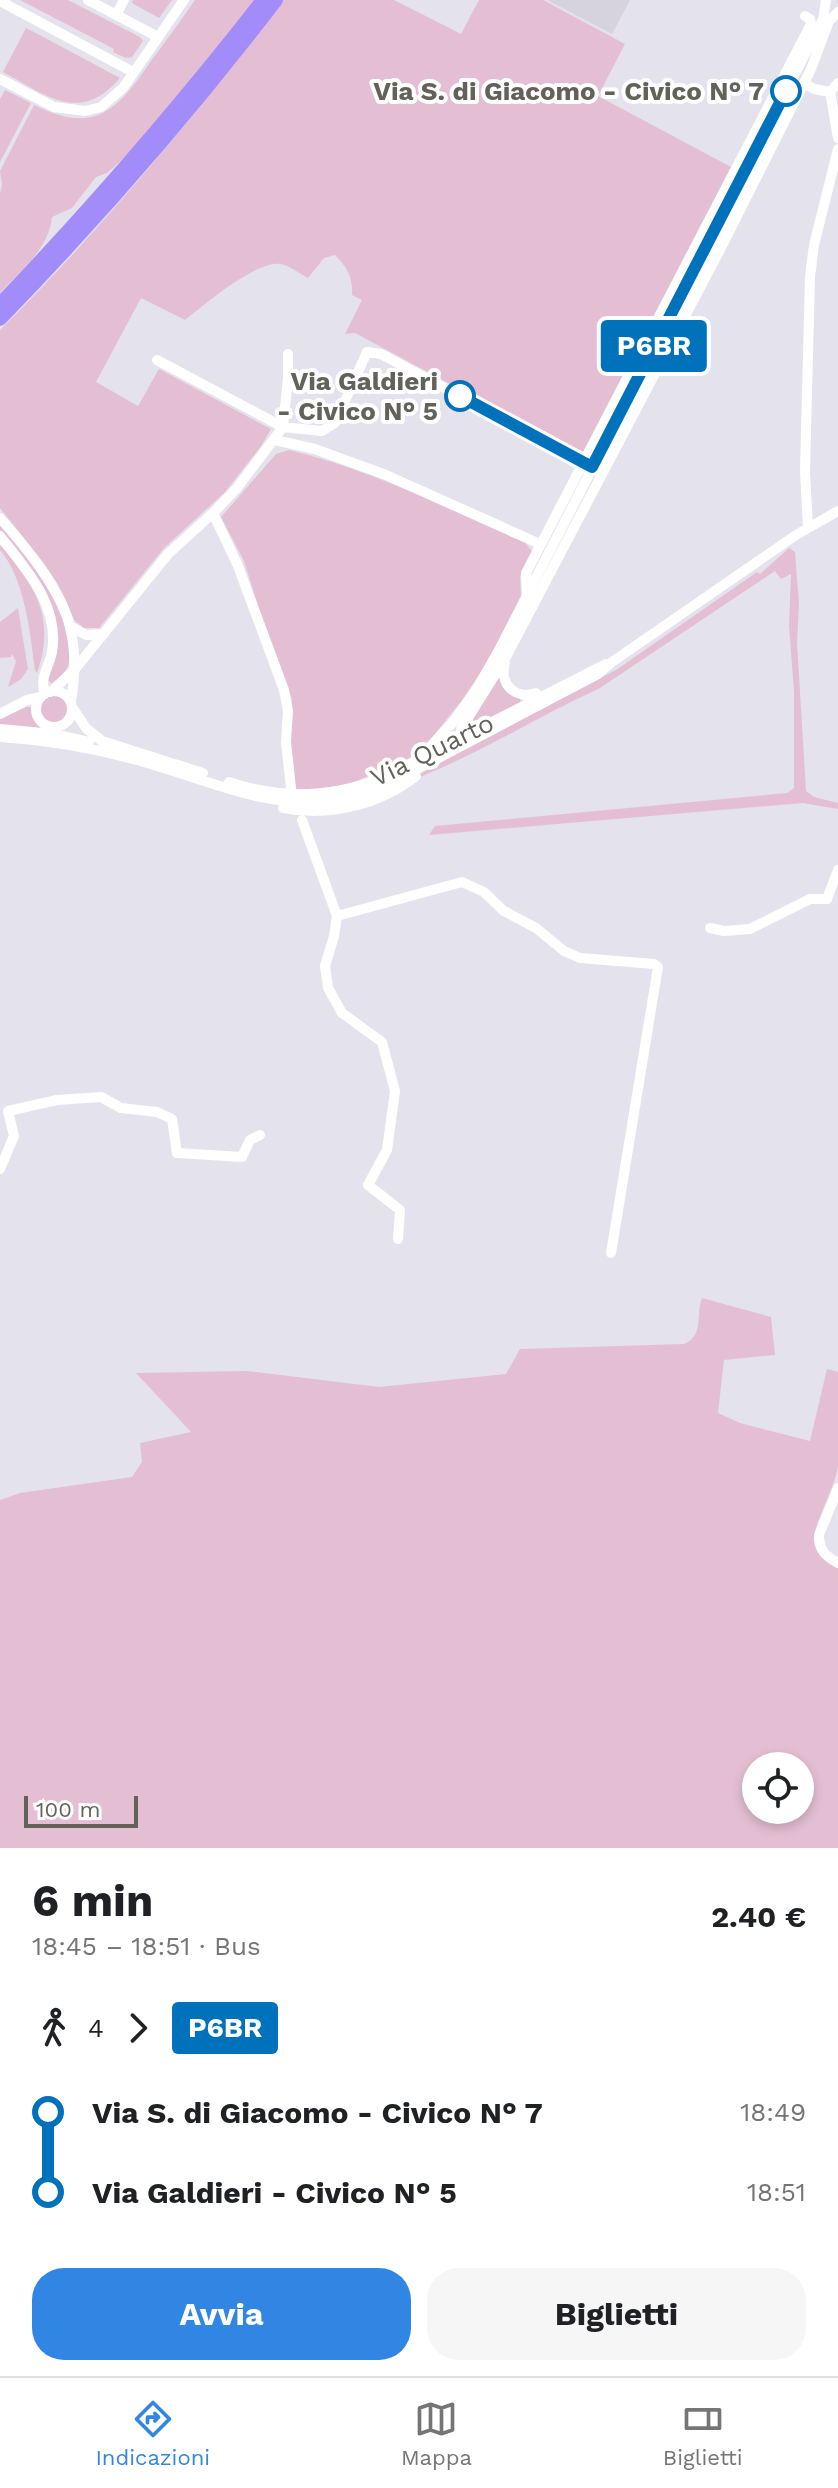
<!DOCTYPE html>
<html lang="it">
<meta charset="utf-8">
<style>
body{margin:0;font-family:"Work Sans",sans-serif;background:#f6f6f6;color:#202124;height:100vh;display:flex;flex-direction:column;font-size:30px;white-space:nowrap}
*{box-sizing:border-box;margin:0}
p{font-size:26px;color:#757577}
.icon{flex:none;width:44px;height:44px;fill:none;stroke:currentColor;stroke-width:2;stroke-linecap:round;stroke-linejoin:round}
.map{position:relative;height:1848px;overflow:hidden}
.side{display:flex;flex-direction:column;background:#fff;flex:1}
.side>*{flex:none}
.badge{padding:0 16px;border-radius:6px;font-size:28px;line-height:52px}
.buttons{position:absolute;left:742px;top:1752px;display:grid;gap:16px}
.buttons a{display:grid;place-items:center;width:72px;height:72px;border-radius:50%;background:#fff;box-shadow:0 4px 12px #0003;font-size:40px}
.scale{position:absolute;left:24px;bottom:20px;width:114px;box-sizing:border-box;padding-left:8px;border:4px solid #62625a;border-top:0;font-size:22px;line-height:28px;white-space:nowrap;color:#62625a;-webkit-text-stroke:6px #fff;paint-order:stroke}
.map>.badge{position:absolute;translate:-50% -50%;box-shadow:0 0 0 4px #fff}
.legs{display:flex;align-items:center;gap:12px;height:88px;padding:0 32px;font-size:26px}
.legs p{margin-inline-start:auto}
.headline{display:flex;align-items:center;justify-content:space-between;height:136px;padding:0 32px}
h1{font-size:44px;font-weight:700;line-height:60px}
.cta{display:flex;gap:16px;margin-top:auto;padding:16px 32px}
.cta a{flex:1;height:92px;border-radius:32px;background:#3185e3;color:#fff;font-size:32px;font-weight:700;line-height:92px;text-align:center}
.cta a+a{background:#f6f6f6;color:#202124}
ul{padding:0 32px;list-style:none}
li{display:flex;align-items:center;gap:28px;height:80px;font-size:30px}
li i{display:grid;place-items:center;width:12px;height:100%;margin:0 10px;background:currentColor}
li i::after{content:'';width:20px;height:20px;margin:-10px;border:6px solid;border-radius:50%;background:#fff}
li p{margin-inline-start:auto}
li:first-child i{background:linear-gradient(#0000 50%,currentColor 0)}
li:last-child i{background:linear-gradient(currentColor 50%,#0000 0)}
.dock{display:flex;justify-content:space-around;align-items:center;height:112px;border-top:2px solid #e0e0e0;background:#fff;font-size:22px;color:#757577}
.dock a{display:grid;justify-items:center;gap:4px}
.dock .selected{color:#3185e3}
.map>svg:first-child{display:block}
.education{fill:#d6d3df}
.green{fill:#e4bfd3;fill-rule:evenodd}
.lines{fill:none;stroke-linecap:round;stroke-linejoin:round}
.minor{stroke:#fff;stroke-width:10}
.highway{stroke:#a28cf9;stroke-width:14}
.line-1-casing{stroke:#fff;stroke-width:18}
.line-1{stroke:#0072bc;stroke-width:12}
.stop-1-dot{fill:#fff;stroke:#0072bc;stroke-width:4}
.labels{text-anchor:middle;stroke-width:8;stroke-linejoin:round;paint-order:stroke}
.stop-label{font-size:26px;font-weight:bold;fill:#62625a;stroke:#fff;text-anchor:end}
.street-label{font-size:26px;fill:#62625a;stroke:#fff}
</style>
<div class="map">
<svg width="838" height="1848" viewBox="0 0 838 1848">
<rect width="100%" height="100%" fill="#e4e2ed"/>
<path class="education" d="M547,0H630L612,34Z"/>
<path class="green" d="M20,0H68L140,37L143,41L132,57L126,58L113,52L114,49Z
M133,0H172L159,18L132,3Z
M195,0H255L132,151L107,173L96,177L72,208L52,217C49,249 21,270 0,293V193L2,185L0,171L34,105C95,135 117,111 151,61C166,41 181,20 195,0Z
M283,0H394L461,34L479,0H543L625,44L598,96L731,167L583,452L580,454L355,333L345,334L362,300L352,295C353,277 347,267 335,255L324,258L308,278C300,274 289,265 280,264C255,261 204,305 185,320L141,298L96,382L138,406L159,369L271,429L261,446L225,492L164,548L99,628H84L74,620L57,583L45,565L0,508V330C103,228 195,115 283,0Z
M26,28L34,32L120,78C80,125 46,95 3,72Z
M5,90L31,103L0,162V99Z
M784,105L785,106L780,121L622,428L611,441Z
M289,450C371,470 448,508 525,542L532,552L520,576L521,599L497,647L463,699L425,746L408,759L347,785L296,791L289,742L292,699L266,631L244,561L221,517L276,454Z
M0,523C26,551 80,625 68,665C66,673 58,678 52,683L46,679C49,660 55,640 55,622C56,594 17,551 0,530Z
M0,545C36,586 56,619 37,673L35,670C30,633 25,579 0,550Z
M789,548L795,552L799,604L797,643L806,791L814,797L838,803V809L803,803L429,835L435,826L787,793L794,788V691L789,626L791,574L781,579L775,571L600,688C539,716 482,752 420,777L416,773L616,670L757,572L760,574Z
M18,608L28,669L21,679L8,687L16,661L12,654L11,657L0,658V622Z
M500,676L521,698L520,703L464,732Z
M41 709a14 14 0 1 1 28 0a14 14 0 1 1-28 0Z
M27,707H31L34,718L42,729L0,727V719Z
M702,1298L771,1317L775,1355L724,1360L718,1413L740,1423L810,1441L827,1369L838,1372C838,1402 838,1435 838,1465C836,1486 812,1527 814,1541C815,1555 827,1561 838,1566V1848H0V1500L20,1493L132,1477L142,1462L140,1443L191,1432L136,1373L247,1371L379,1387L506,1374L520,1349L684,1344C705,1335 695,1315 702,1298ZM756,1766H800V1810H756Z"/>
<g class="lines">
<path class="minor" d="M88,0L158,37
M0,1L133,72
M116,15L124,0
M0,79L54,107L85,111L101,107L123,88L184,0
M804,83L814,89L830,92L838,138
M830,92L838,83
M157,360L283,427L288,378V354
M275,440L315,449L386,475L540,544
M213,513L238,566L284,690L288,711L286,742L291,788
M0,518C25,546 62,590 70,627C76,651 75,678 71,701
M808,528L805,471L810,277L814,245L838,149
M0,536C26,569 60,606 52,652C49,668 39,677 45,694
M527,593L526,573L811,24L810,19L805,16
M70,626L86,635L104,634
M505,663C499,684 515,700 536,693
M36 709a18 18 0 1 1 36 0a18 18 0 1 1-36 0Z
M51,692L75,669L168,554L213,513L237,488L283,427L322,431L335,423L367,352L381,354L598,470
M72,707L86,728L102,741L203,773
M0,714L27,700L41,697
M0,729L53,734L89,742
M461,729L506,657L724,242L811,69L829,21L838,12
M0,737C45,740 89,747 133,759C227,784 294,828 393,782L598,674L612,662L796,535L838,511
M420,758L453,722L478,687L499,650L823,19L826,0
M229,782C282,800 337,798 388,775L606,664
M283,808C329,817 379,805 416,776
M302,820L337,916L334,936L325,966L328,988L342,1013L382,1042L395,1091L387,1150L368,1185L400,1210L398,1239
M337,916L462,882L484,892L504,911L536,928L564,951L580,958L654,964L658,967L611,1253
M710,928L724,931L750,929L810,899H827L838,870
M0,1169L14,1136L8,1111L57,1100L101,1097L121,1108L157,1112L172,1119L177,1153L242,1157L250,1140L260,1135
M838,1488L819,1535C819,1550 825,1556 838,1563"/>
<path class="highway" d="M0,304C93,207 180,106 263,0
M0,319C98,218 190,112 276,0"/>
</g>
<g class="lines">
<defs>
<path id="line-1" d="M460,396L592,467L786,91"/>
</defs>
<use href="#line-1" class="line-1-casing"/>
<use href="#line-1" class="line-1"/>
</g>
<g class="stop-1-dot">
<circle cx="786" cy="91" r="14"/>
<circle cx="460" cy="396" r="14"/>
</g>
<g class="labels">
<g class="stop-label">
<text x="764" y="100">Via S. di Giacomo - Civico N° 7</text>
<text x="438" y="390">Via Galdieri<tspan x="438" dy="30">- Civico N° 5</tspan></text>
</g>
<g class="street-label">
<text transform="translate(432 750) rotate(-26)" y="9">Via Quarto</text>
</g>
</g>
</svg>
<div class="buttons">
<a><svg class="icon" aria-label="locate" viewBox="0 0 24 24"><circle cx="12" cy="12" r="6"/><path d="M12 2v4M12 18v4M2 12h4M18 12h4"/></svg></a>
</div>
<div class="scale">100 m</div>
<b class="badge" style="left:654px;top:346px;background:#0072bc;color:#fff">P6BR</b>
</div>
<section class="side">
<div class="headline"><div><h1>6 min</h1><p>18:45 – 18:51 · Bus</p></div><b>2.40 €</b></div>
<div class="legs"><svg class="icon" aria-label="walk" viewBox="0 0 24 24"><circle cx="13" cy="4" r="2"/><path d="M13 8l-2 6 4 7M11 14l-3 7M7 12l3-4h3l4 4"/></svg>4<svg class="icon" aria-label="forward" viewBox="0 0 24 24"><path d="M9 5l7 7-7 7"/></svg><b class="badge" style="background:#0072bc;color:#fff">P6BR</b></div>
<ul>
<li><i style="color:#0072bc"></i><b>Via S. di Giacomo - Civico N° 7</b><p>18:49</p></li>
<li><i style="color:#0072bc"></i><b>Via Galdieri - Civico N° 5</b><p>18:51</p></li>
</ul>
<div class="cta"><a>Avvia</a><a>Biglietti</a></div>
</section>
<nav class="dock">
<a class="selected"><svg class="icon" aria-label="directions" viewBox="0 0 24 24"><path d="M12 3l9 9-9 9-9-9zM9 14v-3h6M13 9l2 2-2 2"/></svg>Indicazioni</a>
<a><svg class="icon" aria-label="map" viewBox="0 0 24 24"><path d="M3 6l6-2 6 2 6-2v14l-6 2-6-2-6 2zM9 4v14M15 6v14"/></svg>Mappa</a>
<a><svg class="icon" aria-label="tickets" viewBox="0 0 24 24"><path d="M3 7h18v10H3zM15 7v10"/></svg>Biglietti</a>
</nav>
